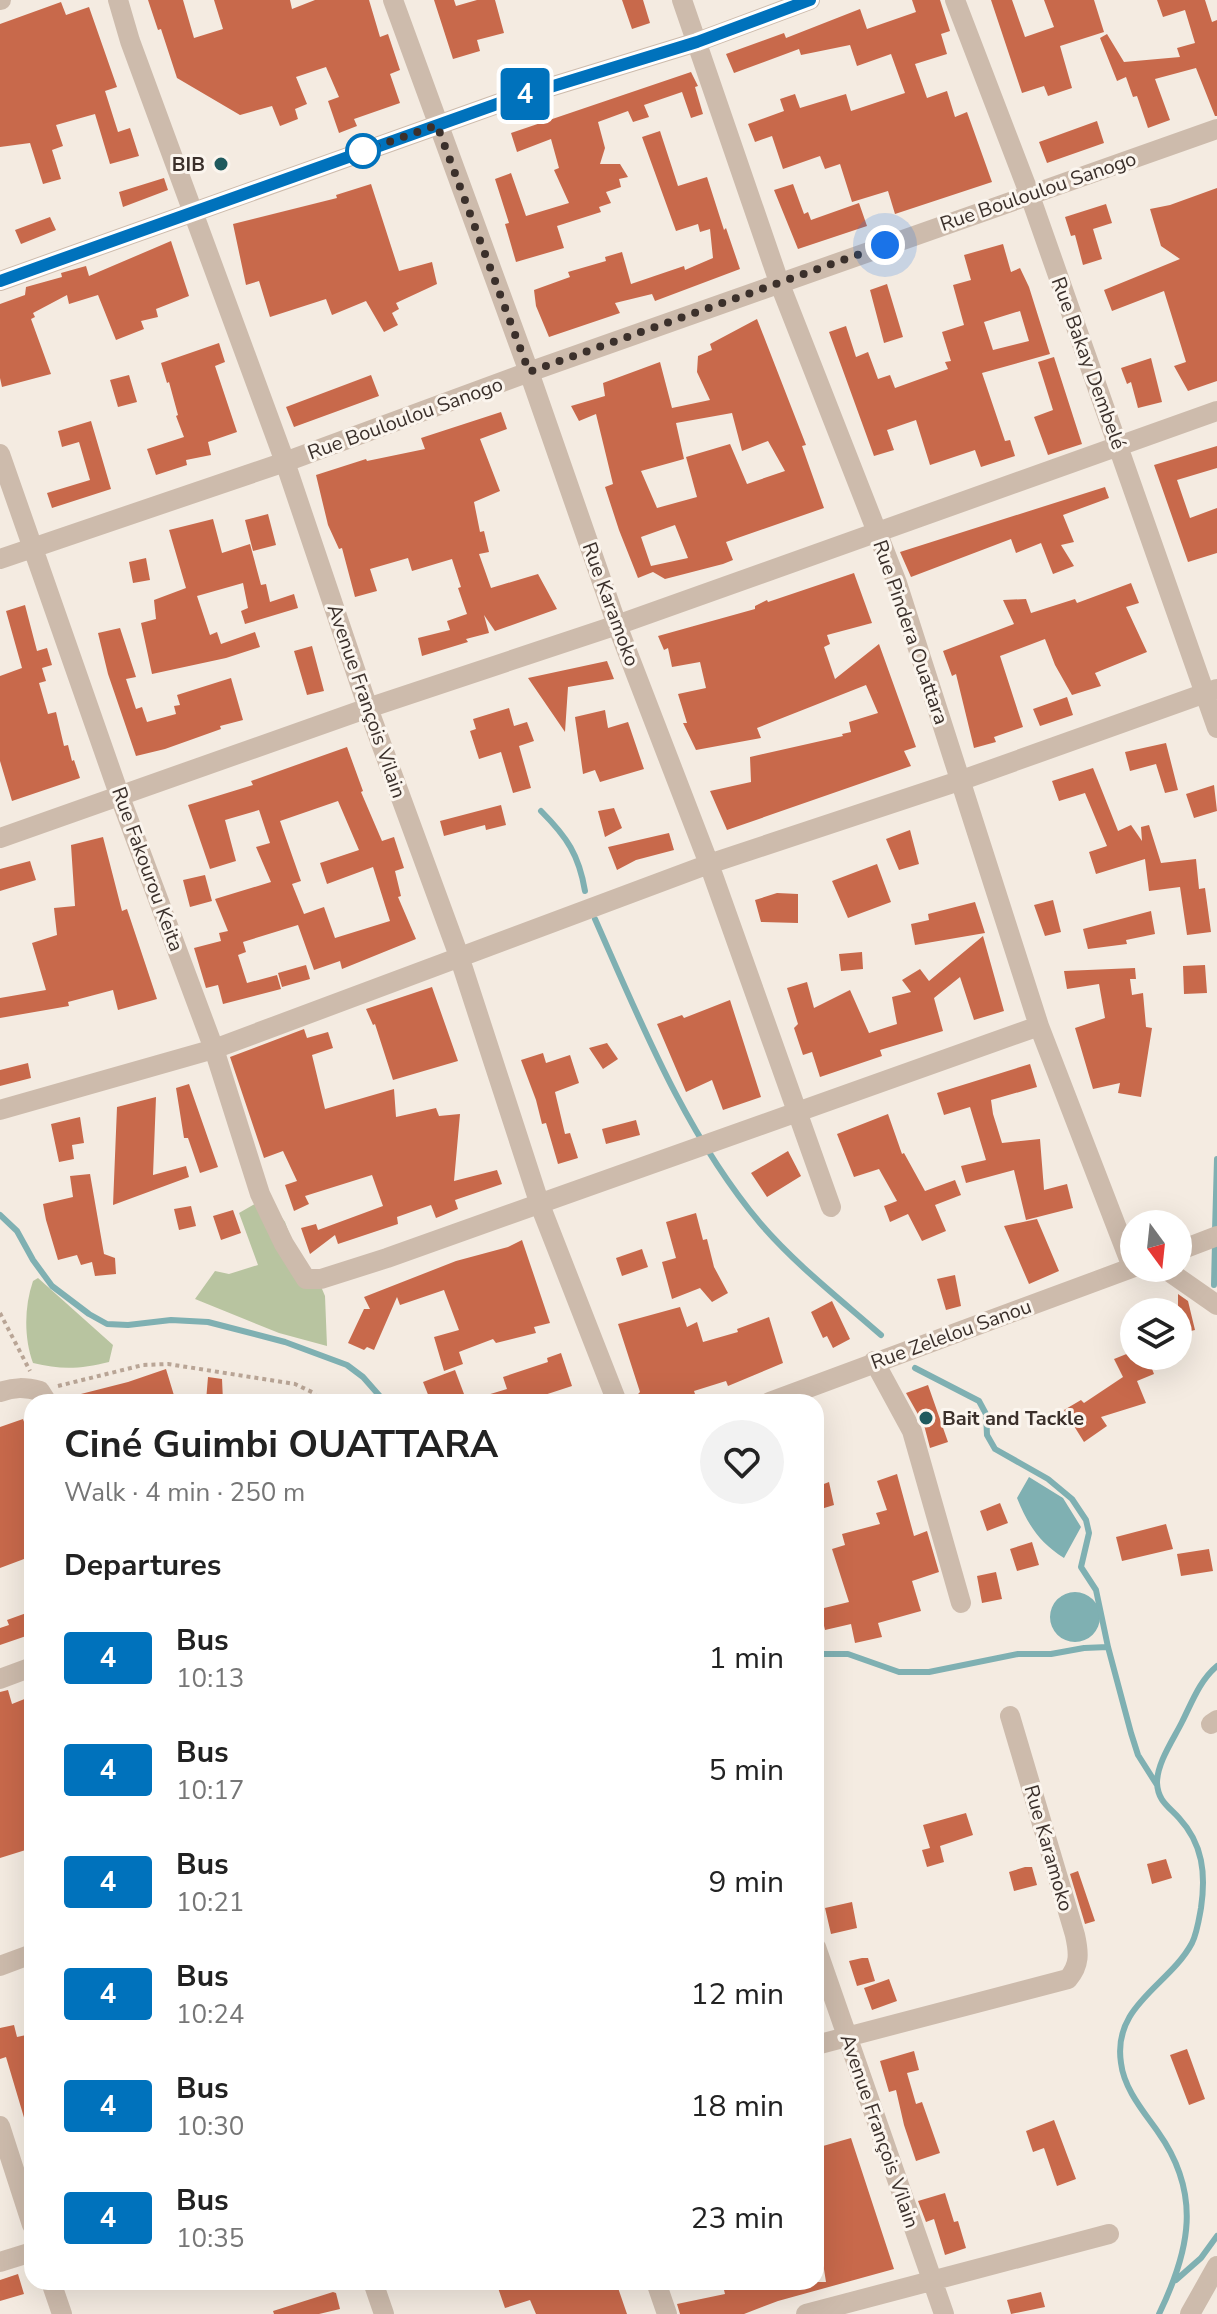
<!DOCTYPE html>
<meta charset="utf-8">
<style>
body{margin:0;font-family:"Nunito Sans",sans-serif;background:#f2f2f2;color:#222;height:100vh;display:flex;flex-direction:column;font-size:30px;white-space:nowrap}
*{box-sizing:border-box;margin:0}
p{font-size:26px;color:#767676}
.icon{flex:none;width:44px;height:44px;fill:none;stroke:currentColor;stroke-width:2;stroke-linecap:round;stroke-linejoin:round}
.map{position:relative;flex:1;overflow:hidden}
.details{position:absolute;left:24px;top:1394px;width:800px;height:896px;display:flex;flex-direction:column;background:#fff;border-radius:24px;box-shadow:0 8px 32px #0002}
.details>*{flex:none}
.badge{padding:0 16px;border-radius:6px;font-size:28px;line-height:52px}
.needle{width:52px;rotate:165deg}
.tools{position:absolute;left:1120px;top:1210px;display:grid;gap:16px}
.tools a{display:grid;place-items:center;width:72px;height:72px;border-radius:50%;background:#fff;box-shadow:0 8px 32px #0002;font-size:40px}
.you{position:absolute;width:40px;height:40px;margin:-20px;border:6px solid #fff;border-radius:50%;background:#1a73e8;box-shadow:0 0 0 12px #1a73e833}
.map>.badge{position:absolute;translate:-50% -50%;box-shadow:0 0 0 4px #fff}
h2{padding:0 40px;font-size:30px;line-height:72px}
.round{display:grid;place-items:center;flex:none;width:84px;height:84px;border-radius:42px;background:#f2f2f2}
.headline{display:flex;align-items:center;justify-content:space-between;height:136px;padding:0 40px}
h1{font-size:38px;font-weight:700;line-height:60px}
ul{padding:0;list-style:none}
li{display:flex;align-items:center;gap:24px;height:112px;padding:0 40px}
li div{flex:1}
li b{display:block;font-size:30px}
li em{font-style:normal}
li .badge{min-width:88px;font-weight:700;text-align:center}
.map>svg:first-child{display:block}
.green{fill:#b8c4a0}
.water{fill:#7fb0b2}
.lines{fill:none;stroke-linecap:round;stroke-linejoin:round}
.stream{stroke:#7fb0b2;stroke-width:6}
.building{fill:#c8694b;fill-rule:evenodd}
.path{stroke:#b9a596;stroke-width:4;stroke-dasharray:4 4;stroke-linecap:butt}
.minor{stroke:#cdbbac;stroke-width:20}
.tertiary{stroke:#cdbbac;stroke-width:20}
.line-casing{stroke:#fff;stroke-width:18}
.line{stroke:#0072bc;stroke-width:12}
.walk{stroke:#3b302b;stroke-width:8;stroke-dasharray:0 14.4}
.stop-dot{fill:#fff;stroke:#0072bc;stroke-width:4}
.poi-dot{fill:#1f5a5e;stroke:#fbf5ee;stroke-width:3}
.labels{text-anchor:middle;stroke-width:6;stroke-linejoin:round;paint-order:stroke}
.poi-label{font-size:20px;font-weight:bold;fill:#3b302b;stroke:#fbf5ee;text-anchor:end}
.street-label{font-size:20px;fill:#3b302b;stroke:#fbf5ee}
</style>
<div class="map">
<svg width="1217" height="2314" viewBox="0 0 1217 2314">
<rect width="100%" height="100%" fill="#f4ebe1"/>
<path class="green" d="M267,1197L285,1222L299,1260L317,1277L325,1296L327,1346L279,1333L195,1299L215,1271L229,1274L258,1265L239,1213Z
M38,1278L113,1345L109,1362C81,1369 61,1370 33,1363C24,1338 24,1307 33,1281Z"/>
<path class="water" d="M1029,1477L1063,1498L1081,1527L1064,1558C1039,1542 1028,1525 1017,1498Z
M1050 1617a25 25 0 1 1 50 0a25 25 0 1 1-50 0Z"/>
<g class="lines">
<path class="stream" d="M541,811C567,837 579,855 585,891
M595,919C641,1023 686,1135 760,1223C795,1264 840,1299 881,1335
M0,1215L17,1231L33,1260L52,1286L89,1314L107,1324L128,1325L171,1320L208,1322L285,1342L347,1365L363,1377L385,1402
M1215,1231L1217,1159
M1214,1285L1215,1243
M915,1368L979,1401L986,1414L987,1435L995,1449L1048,1479L1072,1499L1086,1520L1089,1533L1081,1567L1096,1590L1108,1647L1131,1733L1138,1755L1157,1785
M816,1654H848L899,1672H929L1018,1654H1051L1084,1648L1108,1647
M1176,2280L1201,2258L1217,2236
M1159,2314C1190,2250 1202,2194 1158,2132C1144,2112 1124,2089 1121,2063C1112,2005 1169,1986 1192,1943C1197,1933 1199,1919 1201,1908C1206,1874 1203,1844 1179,1818C1168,1806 1158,1801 1157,1783C1157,1763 1173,1740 1182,1722C1192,1702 1200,1680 1217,1666"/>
</g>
<path class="building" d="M148,0H183L194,38L223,29L214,0H290L292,9L315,0H369L380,37L388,34L400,70L390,74L400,103L354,119L357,126L339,133L328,101L339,97L326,67L296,77L307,104L295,109L298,119L280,126L272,106L240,115L177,78L161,29L158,30Z
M434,0H454L456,6L477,0H495L504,33L477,40L480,51L453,59Z
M622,0H643L650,23L632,29Z
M912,0H940L950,31L941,34L947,54L915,64L927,98L947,91L955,117L967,112L992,182L895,214L888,191L852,202L840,164L825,169L820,156L783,169L772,136L755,142L748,124L784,111L780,99L795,94L800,108L846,94L851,111L905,93L891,54L857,66L850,45L801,55L799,49L734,73L726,54L784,33L786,38L860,9L867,29L916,12Z
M991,0H1012L1025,37L1054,27L1044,0H1094L1104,32L1060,46L1072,88L1048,96L1044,86L1022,93Z
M1157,0H1205L1212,22L1217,20V116H1215L1196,68L1155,79L1170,120L1148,128L1137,96L1133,97L1126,77L1117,81L1100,38L1107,34L1124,62L1180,57L1177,48L1195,43L1185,10L1163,17Z
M61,2L66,15L89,7L117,87L105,91L118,132L130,128L139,156L110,164L95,114L56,125L63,146L52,150L61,179L43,184L30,143L0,147V24Z
M691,72L698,86L695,87L703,114L691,118L682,92L644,105L649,117L633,122L628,111L598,122L605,148L600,164H620L628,177L619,179L621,187L606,192L611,203L599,207L601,212L557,226L564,248L516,262L505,224L509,223L495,179L511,173L526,216L569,203L554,170L559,168L551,139L517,152L511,133Z
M1097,121L1104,143L1047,163L1039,142Z
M660,131L678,186L707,177L724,230L726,228L740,269L655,301L652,294L615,303L620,313L549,337L536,306L534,290L570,277L568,272L606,261L605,257L622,252L631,284L684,266L685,270L713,258L710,229L700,232L698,224L676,231L642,137Z
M164,178L168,190L123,207L119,192Z
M371,184L399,271L432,262L437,284L396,303L399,309L392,313L398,325L384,332L366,301L332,315L326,299L270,317L259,281L246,285L233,224L337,198L336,195Z
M793,184L804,214L808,212L811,220L859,203L867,226L798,249L774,190Z
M1217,188V381L1188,391L1174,366L1186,362L1164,291L1112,311L1104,290L1180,259L1161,246L1150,209L1170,205Z
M1106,204L1112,223L1093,229L1102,259L1083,265L1075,235L1071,236L1065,217Z
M50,217L56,230L21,244L15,230Z
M171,241L189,296L156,309L158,317L141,321L144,329L116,340L98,295L69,304L67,295L33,313L35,317L31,319L51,374L2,387L0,378V304L25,295L26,287L62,277L61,273L86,266L89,276Z
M1003,244L1011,272L1020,268L1029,287L1050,354L982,373L1005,441L1010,440L1015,456L981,467L975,450L930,465L916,420L887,430L894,450L874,456L829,332L846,326L856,357L868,352L878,379L890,375L895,388L948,369L945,362L951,361L942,332L964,325L953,285L971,280L964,255ZM1020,311L1029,341L993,350L984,322Z
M887,284L903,337L884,343L870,290Z
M757,319L806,445L802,446L824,508L726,542L733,560L723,564L665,579L653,572L638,578L619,530L605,487L613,484L596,414L579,421L571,406L605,396L603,383L660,362L672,408L710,400L697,372L698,356L712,350L710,344ZM732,413L742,451L768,441L785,471L747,484L730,444L686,457L697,497L657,508L641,471L684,459L676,423ZM675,525L688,558L651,566L641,537Z
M219,343L225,362L215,366L237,432L208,442L211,455L186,460L187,465L156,475L147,449L184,437L176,416L178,415L169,382L167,383L161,363Z
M1054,357L1082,444L1048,455L1034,417L1053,410L1038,362Z
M1151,358L1162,402L1138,408L1131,382L1127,384L1121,368Z
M129,375L137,402L118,407L110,380Z
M371,375L379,396L294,427L286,407Z
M501,412L507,429L480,439L500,491L474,502L480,532L484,531L489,552L479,554L491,588L538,574L557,609L495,631L484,615L489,633L466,639L468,642L422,656L418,638L450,630L447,621L467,614L458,588L461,587L452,559L412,571L408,558L370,569L377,591L355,597L342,548L339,549L328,525L316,475L366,459L367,461L425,449L421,438Z
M91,421L111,489L52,508L47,493L90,480L79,442L62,447L58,431Z
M1217,446V468L1177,480L1190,518L1217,508V553L1188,562L1154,465Z
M1105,487L1109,498L1063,515L1074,542L1061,545L1074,566L1053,574L1041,543L1016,553L1011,539L911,577L900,552Z
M268,514L276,545L253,551L245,520Z
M213,519L222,553L250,544L261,585L266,584L270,602L294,594L298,608L245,624L241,611L248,608L243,583L197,596L210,635L217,632L221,644L255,632L260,647L226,658L152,674L141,623L156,619L154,600L186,588L169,530Z
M146,558L150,580L133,583L129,562Z
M854,573L872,623L827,635L830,644L824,647L835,679L879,644L916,747L904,751L911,766L727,830L710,791L751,782L750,757L843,736L842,734L851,732L849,722L878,713L866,685L757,728L761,738L696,750L683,723H687L678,694L706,688L700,662L672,667L668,648L664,650L658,636L755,609V606L767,600L768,602Z
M1131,583L1139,603L1126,607L1147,652L1095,673L1101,686L1072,695L1055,665L1045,639L1000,656L1023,727L994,737L996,742L974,748L956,674L952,676L943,651L1014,624L1003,600L1026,599L1031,613L1075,599L1077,603Z
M25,605L37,651L47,648L52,665L42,668L46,681L39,683L48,714L56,712L64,746L68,745L72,761L74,760L80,778L12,801L0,761V676L22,668L6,611Z
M120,628L136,677L126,679L136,709L142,707L147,722L176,714L174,706L180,705L177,695L231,678L243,720L220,726L221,729L165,749L136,756L108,674L98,633Z
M312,646L324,691L307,695L294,651Z
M607,661L614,679L568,687L565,732L528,678Z
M1067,697L1073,715L1040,726L1033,709Z
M509,708L514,726L527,722L534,741L519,746L531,788L513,793L501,752L479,759L470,731L476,729L473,719Z
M605,710L608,728L628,722L644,769L600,782L595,770L583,774L575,717Z
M1166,743L1178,790L1165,793L1156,764L1130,771L1125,752Z
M347,747L363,791L361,792L382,841L394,837L404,868L395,871L401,896L398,897L416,939L342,969L340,961L314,970L298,925L243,942L246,952L238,955L247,983L277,975L281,989L223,1004L218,985L206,988L194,948L221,941L219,933L228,931L215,899L271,882L256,847L270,843L259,810L225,820L236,861L210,869L188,805L253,785L251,781ZM338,801L359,850L320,863L327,884L373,867L390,921L335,938L324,907L304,914L292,884L301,881L280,821Z
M1093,768L1118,831L1131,825L1142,841L1141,827L1149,825L1161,863L1196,859L1199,889L1205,888L1211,932L1187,935L1180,887L1149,891L1145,859L1096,874L1089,852L1107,846L1085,793L1059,801L1052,781Z
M1214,785L1217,811L1194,818L1186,794Z
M501,805L506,825L486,830L485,825L444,836L440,821Z
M614,808L622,828L605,837L598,811Z
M910,830L919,864L899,870L886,839Z
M669,833L674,850L636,860L617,870L608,847Z
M103,837L122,911L127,909L157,999L118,1010L113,990L68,1002L69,1006L0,1018V998L46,990L32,943L57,935L54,908L75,906L71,845Z
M30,861L36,880L0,891V869Z
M877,864L891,902L848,918L832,881Z
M205,875L212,901L190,907L183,880Z
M777,893L798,894V923L761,922L755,900Z
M1053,900L1061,932L1045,936L1034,905Z
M975,902L985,933L915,945L911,924L929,920L928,914Z
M1151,911L1155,934L1126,940L1127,944L1088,949L1083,929Z
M983,936L1004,1011L974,1020L960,977L934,998L943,1031L880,1050L882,1056L820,1077L812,1052L803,1055L794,1028L798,1024L787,988L807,982L814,1008L850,990L869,1033L897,1024L892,997L911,992L902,980L920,969L929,981Z
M862,952L863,969L841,971L839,954Z
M306,965L310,979L282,987L278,973Z
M1205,965L1207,993L1184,994L1183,966Z
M1135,968L1136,979H1130L1132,995L1143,993L1146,1027L1152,1028L1141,1097L1118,1093L1120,1083L1093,1089L1075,1028L1105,1018L1099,984L1067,989L1064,971Z
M432,987L458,1061L393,1080L375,1024L373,1025L366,1009Z
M730,1000L761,1097L723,1110L712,1080L686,1092L657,1024L682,1015L684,1018Z
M304,1029L307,1038L328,1032L333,1048L312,1055L325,1109L394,1089L396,1117L436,1108L439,1116L460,1114L454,1181L497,1170L502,1184L455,1200L458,1209L436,1218L431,1205L397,1217L398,1224L338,1244L335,1235L310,1254L301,1228L316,1224L318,1230L383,1206L372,1175L305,1196L309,1204L294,1211L285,1185L297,1181L283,1151L264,1158L230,1057Z
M607,1043L618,1059L603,1069L589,1048Z
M543,1053L546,1063L570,1055L579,1083L555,1092L565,1134L570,1133L578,1158L558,1164L546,1123L542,1124L536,1100L521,1060Z
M28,1063L31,1078L0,1086V1070Z
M1030,1064L1037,1087L991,1100L993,1114L1002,1143L1040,1139L1044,1190L1067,1184L1073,1208L1026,1220L1014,1170L966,1183L961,1166L986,1160L970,1107L944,1115L937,1093Z
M189,1084L218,1167L200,1173L188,1138H184L176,1088Z
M156,1097L153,1175L186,1166L189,1177L113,1205L117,1107Z
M888,1114L902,1154L904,1153L925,1191L955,1180L961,1195L935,1205L946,1231L922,1241L908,1214L890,1222L884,1206L897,1201L879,1169L854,1177L837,1134Z
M80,1117L84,1143L72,1145L74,1159L59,1162L51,1124Z
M636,1120L640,1135L606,1144L602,1129Z
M788,1151L801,1176L767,1197L751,1173Z
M90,1174L104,1254L115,1258L116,1274L95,1276L92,1262L81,1265L77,1255L58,1260L46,1220L43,1204L73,1197L70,1176Z
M191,1206L196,1226L179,1230L174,1209Z
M233,1210L241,1233L221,1240L213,1216Z
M696,1213L703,1240L707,1239L714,1267L728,1293L712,1302L700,1288L672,1299L662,1262L676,1258L666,1222Z
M1037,1219L1059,1271L1029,1284L1004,1226Z
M522,1240L550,1323L534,1327L536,1333L496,1343L493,1339L464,1350L459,1352L463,1364L444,1371L434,1337L459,1330L444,1290L400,1305L397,1297L374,1350L367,1347L364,1350L348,1343L364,1309H370L364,1297L456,1261L508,1247Z
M642,1249L648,1267L622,1276L616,1258Z
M955,1275L961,1306L946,1310L937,1279Z
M1178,1294L1188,1301L1195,1330L1178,1334Z
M832,1301L850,1339L833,1348L827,1336L823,1338L811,1312Z
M680,1307L687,1327L697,1322L703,1342L738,1332L737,1329L769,1317L783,1363L728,1386L726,1381L694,1391L696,1397L684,1402H630L640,1392L618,1324Z
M1134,1351V1356H1147L1154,1374L1137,1381L1146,1403L1101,1417L1107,1426L1084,1442L1064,1410L1081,1400L1084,1403L1123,1377L1114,1359Z
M561,1353L572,1386L523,1402H478L477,1398L507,1389L503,1377L548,1362L547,1358Z
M166,1369L176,1402H74L73,1396L128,1382Z
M455,1370L467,1402H431L423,1382Z
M208,1377L222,1379L223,1401H206Z
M928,1385L948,1442L930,1448L924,1425L906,1393Z
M23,1419L32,1445V1556L0,1568V1427Z
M897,1474L914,1536L927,1531L939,1572L912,1581L921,1611L878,1623L882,1637L855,1643L851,1624L825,1630L820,1609L849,1602L832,1549L845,1545L842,1534L880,1524L876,1513L887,1510L877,1481Z
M829,1482L834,1505L821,1509L816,1487Z
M1000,1503L1008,1523L987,1531L980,1511Z
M1166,1524L1173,1549L1122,1561L1116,1537Z
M1032,1542L1039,1565L1017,1571L1010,1549Z
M1209,1549L1213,1571L1181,1576L1177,1554Z
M996,1572L1002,1599L982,1603L977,1576Z
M32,1611V1634L0,1645V1628L9,1625L7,1620Z
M8,1690L12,1704L32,1696V1848L0,1858V1692Z
M966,1813L973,1835L940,1846L944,1862L927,1867L922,1850L930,1848L923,1825Z
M1166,1859L1172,1878L1152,1884L1147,1864Z
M1025,1867H1032L1037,1885L1014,1891L1009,1872Z
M1078,1871L1095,1921L1085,1924L1070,1874Z
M852,1902L857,1928L831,1934L825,1908Z
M862,1958H868L875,1981L857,1986L849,1961Z
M889,1979L897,2001L872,2010L864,1988Z
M14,2025L17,2037L26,2035L30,2052L26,2053L32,2073V2130L28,2131L6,2057L0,2059V2028Z
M1187,2049L1205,2099L1189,2105L1170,2055Z
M914,2051L919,2070L907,2073L916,2104L922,2102L940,2153L916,2161L904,2125L896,2090L889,2092L880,2061Z
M1054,2120L1076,2179L1057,2186L1044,2148L1033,2152L1026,2131Z
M851,2138L894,2269L778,2301L744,2314H680L677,2304L725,2294L722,2282H826L816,2218V2148Z
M945,2193L954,2222L958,2221L966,2248L945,2255L934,2219L926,2222L918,2201Z
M18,2274L24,2294L0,2301V2280Z
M505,2282H616L627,2314H536L530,2300L505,2308L497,2285Z
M333,2292L336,2293L340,2309L319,2314H274L273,2311Z
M1041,2292L1045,2307L1011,2314L1007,2300Z"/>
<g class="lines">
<path class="path" d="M0,1313L30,1371
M58,1386L143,1365L168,1364L295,1384L314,1393L319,1402"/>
<path class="minor" d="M0,0H1
M118,0L130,41L285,462L368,708L459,956L540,1205L617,1402
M393,0L529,372L617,625L709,864L831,1207
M682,0L779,282L897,583L1039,1026L1132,1267
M955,0L1029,193L1217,728
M0,454L120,797L214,1049L260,1194L284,1244L306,1279H321L387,1258L1039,1026
M0,559L285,462L529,372L1217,129
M0,838L368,708L617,625L1217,411
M0,1110L214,1049L709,864L962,780L1217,689
M1178,1251L1217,1236
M1164,1268L1217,1305
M874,1361L912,1431L961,1603
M0,1392C14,1387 25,1387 40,1391L47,1402
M770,1402L1134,1267
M0,1679L32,1667
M1211,1724L1217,1720
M816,1947L944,2314
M0,1966L32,1954
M816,2045L1068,1979C1080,1965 1079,1953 1075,1935L1010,1716
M0,2126L32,2225
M0,2262L32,2252
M51,2282L62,2314
M373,2282L384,2314
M656,2282L667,2314
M806,2314L1109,2234
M1190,2314L1217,2266"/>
<path class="tertiary" d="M0,281L511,99L697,42L810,0"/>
</g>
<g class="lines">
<defs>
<path id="line" d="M0,281L511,99L697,42L810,0"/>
</defs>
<use href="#line" class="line-casing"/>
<use href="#line" class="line"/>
<path class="walk" d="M363,151L437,125L529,372L885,245"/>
</g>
<circle class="stop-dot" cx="363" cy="151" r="16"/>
<g class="poi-dot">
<circle cx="221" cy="164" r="8"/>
<circle cx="926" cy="1418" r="8"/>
</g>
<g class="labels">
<g class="poi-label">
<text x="205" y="171">BIB</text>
<text x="942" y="1425" text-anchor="start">Bait and Tackle</text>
</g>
<g class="street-label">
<text transform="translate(1038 191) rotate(-19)" y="7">Rue Bouloulou Sanogo</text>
<text transform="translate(1089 363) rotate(70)" y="7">Rue Bakay Dembelé</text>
<text transform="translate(405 418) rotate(-20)" y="7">Rue Bouloulou Sanogo</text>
<text transform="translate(611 604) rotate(70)" y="7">Rue Karamoko</text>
<text transform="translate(911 632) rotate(71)" y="7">Rue Pindera Ouattara</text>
<text transform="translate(367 701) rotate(71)" y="7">Avenue François Vilain</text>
<text transform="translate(148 869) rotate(70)" y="7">Rue Fakourou Keita</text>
<text transform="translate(951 1334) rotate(-20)" y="7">Rue Zelelou Sanou</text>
<text transform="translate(1049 1848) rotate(74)" y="7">Rue Karamoko</text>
<text transform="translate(880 2131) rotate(71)" y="7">Avenue François Vilain</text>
</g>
</g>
</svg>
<div class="tools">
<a><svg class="needle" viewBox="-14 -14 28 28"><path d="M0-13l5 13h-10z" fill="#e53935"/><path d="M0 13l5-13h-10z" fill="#767676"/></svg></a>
<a><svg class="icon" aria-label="layers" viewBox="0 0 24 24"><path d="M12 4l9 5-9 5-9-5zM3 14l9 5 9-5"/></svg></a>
</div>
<div class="you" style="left:885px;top:245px"></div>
<b class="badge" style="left:525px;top:94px;background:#0072bc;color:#fff">4</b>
<section class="details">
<div class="headline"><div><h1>Ciné Guimbi OUATTARA</h1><p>Walk · 4 min · 250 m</p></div><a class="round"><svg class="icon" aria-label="heart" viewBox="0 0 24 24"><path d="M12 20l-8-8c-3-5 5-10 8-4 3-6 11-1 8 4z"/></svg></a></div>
<h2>Departures</h2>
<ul>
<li><span class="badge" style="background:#0072bc;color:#fff">4</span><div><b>Bus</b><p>10:13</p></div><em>1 min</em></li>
<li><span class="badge" style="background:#0072bc;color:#fff">4</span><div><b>Bus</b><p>10:17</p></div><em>5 min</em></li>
<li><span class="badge" style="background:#0072bc;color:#fff">4</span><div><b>Bus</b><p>10:21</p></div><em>9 min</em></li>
<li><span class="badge" style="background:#0072bc;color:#fff">4</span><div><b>Bus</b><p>10:24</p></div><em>12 min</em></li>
<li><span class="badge" style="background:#0072bc;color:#fff">4</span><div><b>Bus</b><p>10:30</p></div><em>18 min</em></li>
<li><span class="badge" style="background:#0072bc;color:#fff">4</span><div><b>Bus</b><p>10:35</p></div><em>23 min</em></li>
</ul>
</section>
</div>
